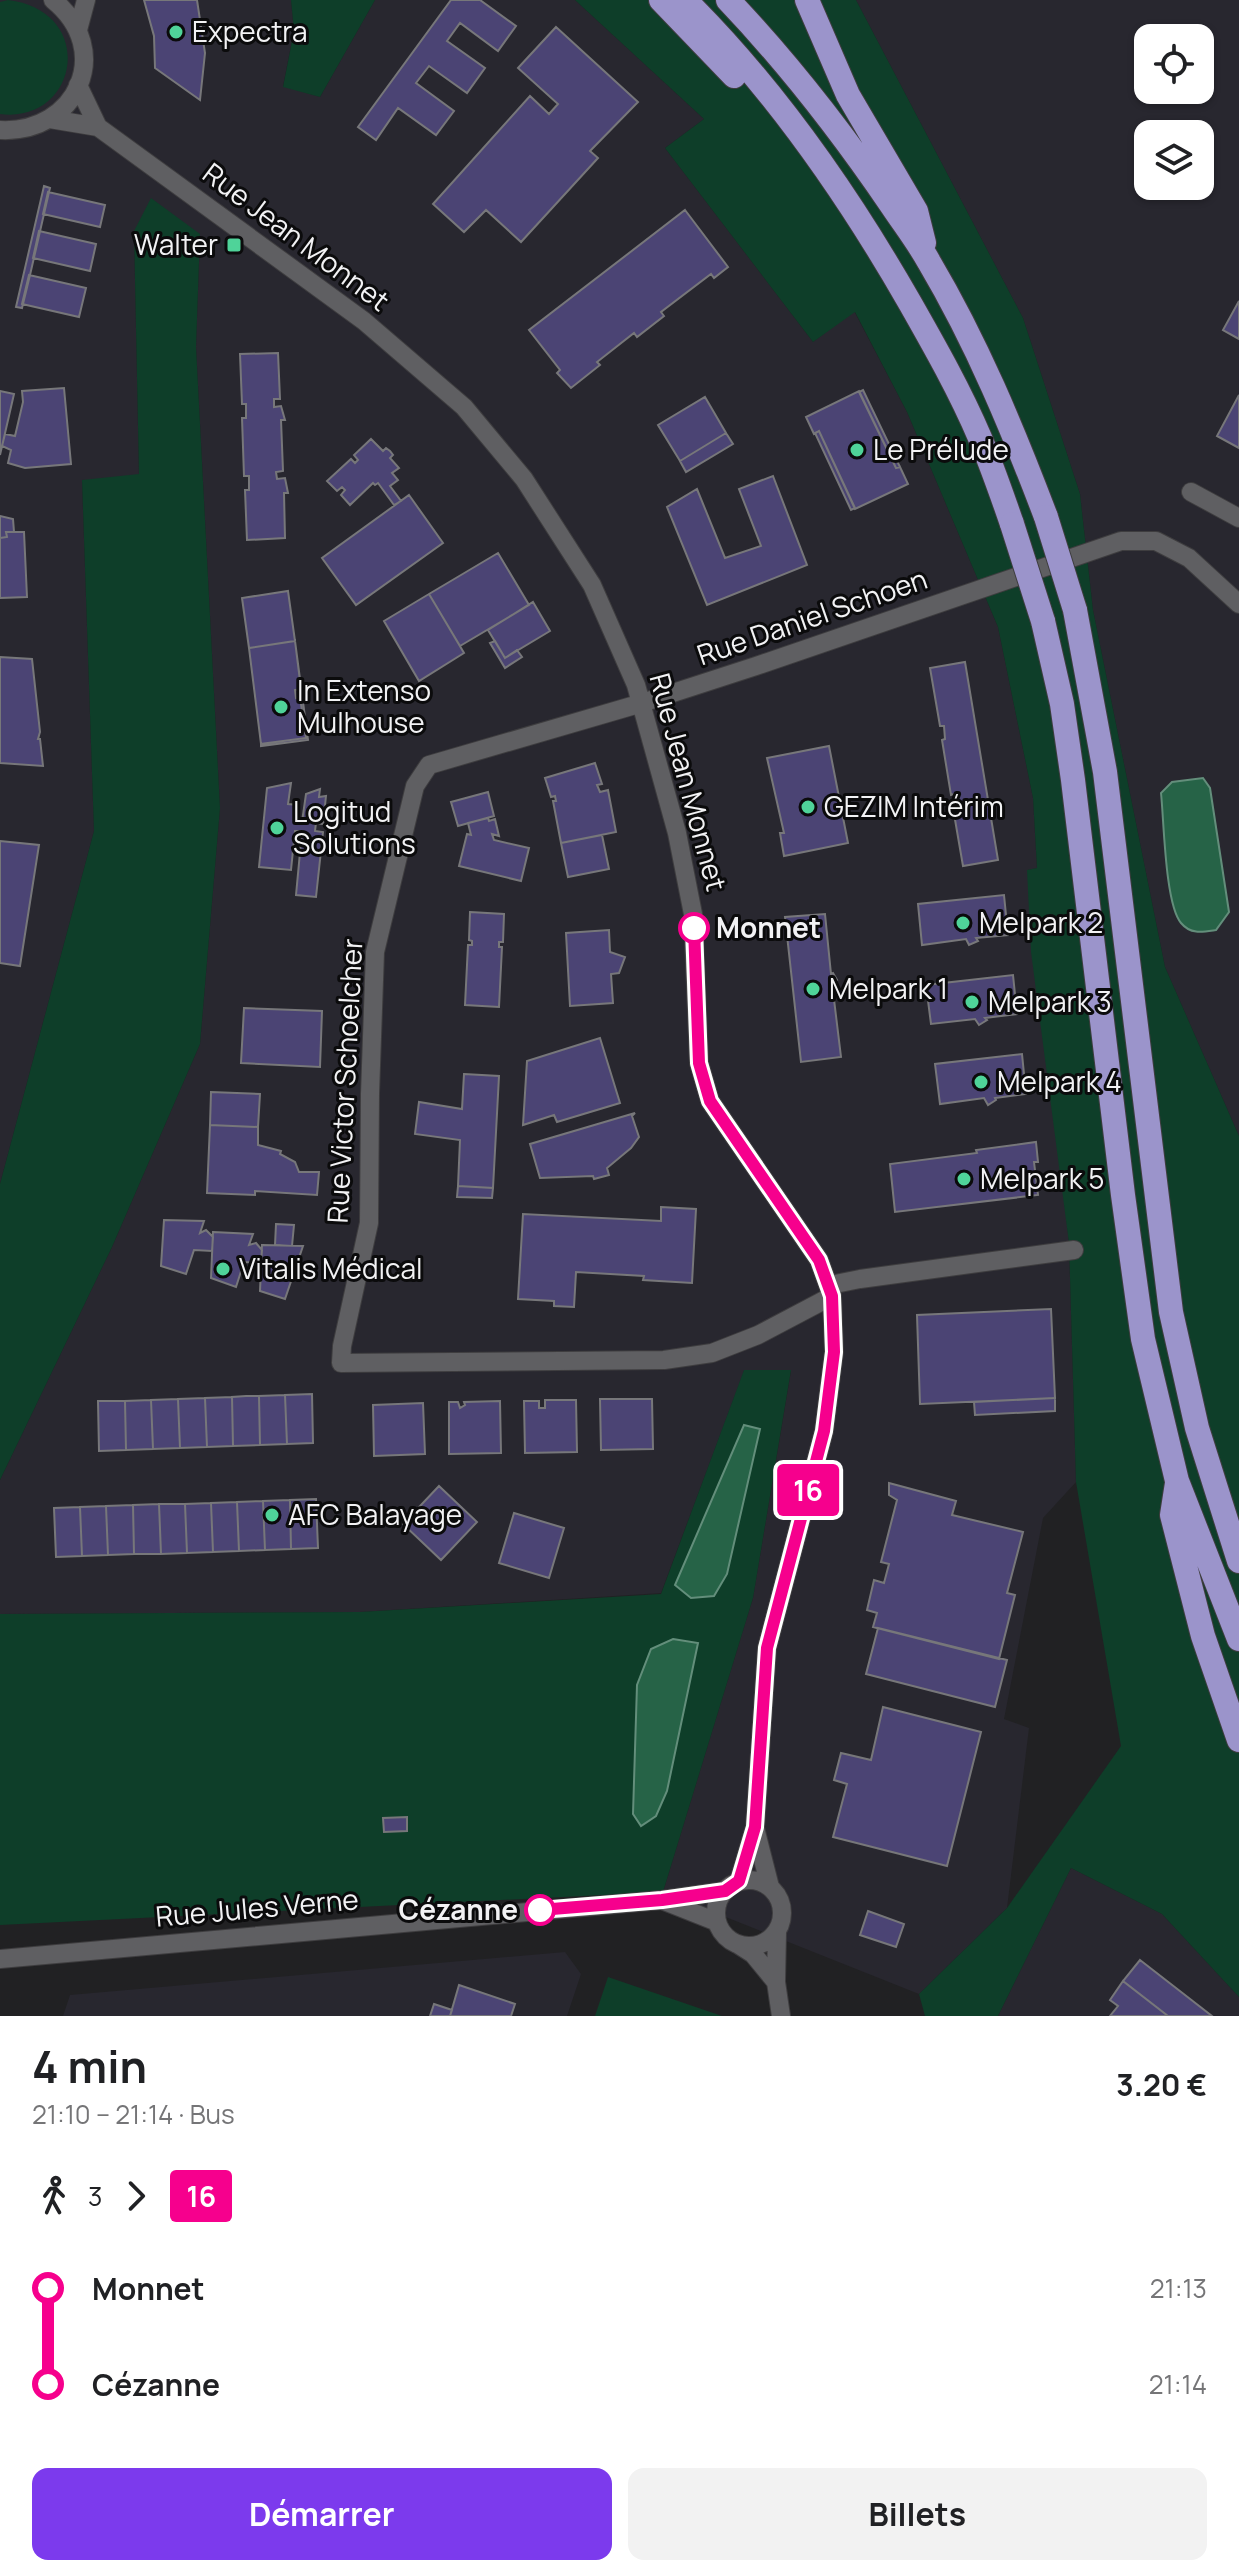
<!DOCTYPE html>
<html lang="fr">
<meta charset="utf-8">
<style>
body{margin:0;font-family:Manrope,sans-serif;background:#f2f2f2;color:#202124;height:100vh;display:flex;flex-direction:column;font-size:30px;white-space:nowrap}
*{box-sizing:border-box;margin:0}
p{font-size:26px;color:#757577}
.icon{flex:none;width:44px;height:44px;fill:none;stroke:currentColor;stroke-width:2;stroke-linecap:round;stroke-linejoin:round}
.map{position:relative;height:2016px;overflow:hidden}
.details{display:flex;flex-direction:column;background:#fff;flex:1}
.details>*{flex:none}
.badge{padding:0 16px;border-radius:6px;font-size:28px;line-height:52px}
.buttons{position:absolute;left:1134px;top:24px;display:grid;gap:16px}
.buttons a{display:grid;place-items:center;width:80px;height:80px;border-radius:16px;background:#fff;box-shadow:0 2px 6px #0004;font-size:40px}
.map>.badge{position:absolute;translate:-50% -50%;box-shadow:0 0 0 4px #fff}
.legs{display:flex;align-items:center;gap:12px;height:88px;padding:0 32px;font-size:26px}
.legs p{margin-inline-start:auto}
.head{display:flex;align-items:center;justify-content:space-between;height:136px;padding:0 32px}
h1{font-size:44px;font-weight:700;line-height:60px}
.cta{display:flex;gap:16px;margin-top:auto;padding:16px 32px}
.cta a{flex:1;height:92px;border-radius:16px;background:#7c3aed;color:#fff;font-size:32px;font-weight:700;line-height:92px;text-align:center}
.cta a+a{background:#f2f2f2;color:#202124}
ul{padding:0 32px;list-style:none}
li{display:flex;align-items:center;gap:28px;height:96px;font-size:30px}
li i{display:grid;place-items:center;width:12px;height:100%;margin:0 10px;background:currentColor}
li i::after{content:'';width:20px;height:20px;margin:-10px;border:6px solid;border-radius:50%;background:#fff}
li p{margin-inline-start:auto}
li:first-child i{background:linear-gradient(#0000 50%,currentColor 0)}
li:last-child i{background:linear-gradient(currentColor 50%,#0000 0)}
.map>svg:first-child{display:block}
.built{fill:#28272f;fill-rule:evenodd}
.green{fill:#0e3e29}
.water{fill:#266347;stroke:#638e7b;stroke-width:2}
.building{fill:#4b4474;stroke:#77777a;stroke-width:2}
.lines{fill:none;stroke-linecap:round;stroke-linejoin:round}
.minor-casing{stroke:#3e3d3f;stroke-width:20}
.trunk-casing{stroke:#3e3d3f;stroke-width:26}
.minor{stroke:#5f5f62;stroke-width:18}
.trunk{stroke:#9b94cb;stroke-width:24}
.trunk-bridge-casing{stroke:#3e3d3f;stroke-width:26;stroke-linecap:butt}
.trunk-bridge{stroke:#9b94cb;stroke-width:24}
.line-1-casing{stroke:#fff;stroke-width:18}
.line-1{stroke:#f6008d;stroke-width:12}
.poi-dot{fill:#4fd399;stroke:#0b0b0c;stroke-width:3}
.stop-1-dot{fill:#fff;stroke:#f6008d;stroke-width:4}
.labels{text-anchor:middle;stroke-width:6;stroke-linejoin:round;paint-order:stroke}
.poi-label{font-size:28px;fill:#f2f2f4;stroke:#0b0b0c;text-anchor:start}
.street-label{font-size:28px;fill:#f2f2f4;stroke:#0b0b0c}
.stop-label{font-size:28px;font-weight:bold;fill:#f2f2f4;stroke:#0b0b0c;text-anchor:start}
</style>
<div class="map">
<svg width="1239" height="2016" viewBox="0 0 1239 2016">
<rect width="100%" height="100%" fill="#212123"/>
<path class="built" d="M0,0H291L294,31L283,86L320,97L375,0H575L704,119L665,148L813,342L854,311L907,412L998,627L1033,798L1037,868L1028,870L1069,1243L1076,1482L1043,1518L1004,1719L1029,1728L1007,1908L919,1994L663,1892L753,1598L791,1371H744L661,1593L360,1612L0,1614V1480L112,1247L200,1044L220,808L196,347L200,234L134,231L139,475L82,481L94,831L0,1184Z
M856,0H1239V1136L1165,967L1093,610L1080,494L1023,318ZM1148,38H1200V90H1148ZM1148,134H1200V186H1148Z
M1071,1868L1162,1914L1239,1997V2016H998Z
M565,1952L581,1974L567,2016H63L70,1995Z"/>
<path class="green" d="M8,0C98,11 79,124 0,114V2Z
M291,0H375L320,97L283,87L294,31Z
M575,0H856L1023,318L1080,494L1093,610L1165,967L1239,1136V1997L1162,1914L1071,1868L998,2016H925L919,1994L1007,1908L1121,1746L1076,1482L1069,1243L1031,952L1027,870L1037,868L1033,798L998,627L907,412L855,312L813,342L665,148L704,119Z
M151,198L200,234L196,347L220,808L200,1044L112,1247L0,1480V1184L94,831L82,480L139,474L134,231Z
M744,1370H791L753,1598L663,1892L0,1925V1614L360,1612L661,1594Z
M608,1977L722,2016H595Z"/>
<path class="water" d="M1203,778L1210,788L1229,912L1216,930C1203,932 1191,935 1181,923C1165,904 1164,821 1161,793L1172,782Z
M744,1425L760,1429L727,1574L714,1596L691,1598L675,1585Z
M673,1639L698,1643L667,1791L656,1816L641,1826L633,1814L637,1685L651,1649Z"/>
<path class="building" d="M197,0L205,53L200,100L155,68L154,36L144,0Z
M451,0H480L516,26L498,51L460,23L447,41L485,68L467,93L429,66L416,83L454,111L436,135L398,108L376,140L358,127Z
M556,27L638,102L590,151L598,158L521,242L486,210L464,232L433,204L530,96L549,114L558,104L518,68Z
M44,186L50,188L49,192L30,275L22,308L16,307Z
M48,192L105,205L100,227L43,214Z
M685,210L728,267L714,278L711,274L661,312L664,316L637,337L634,333L597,362L600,365L571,388L557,373L560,370L529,330Z
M39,231L96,244L90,271L33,258Z
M29,275L86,288L79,317L22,304Z
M1239,301V339L1223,330Z
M278,353L280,399H274V407L281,406L285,420H281L283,471L276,472L277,479L285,478L288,493H284L285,538L247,540L245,490H249V476H244L242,418H246V404H242L240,354Z
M64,388L71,464L25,468L8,463L11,450L2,446L5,434L15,436L23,402L22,391Z
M863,390L900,467L896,468L859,392Z
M0,391L14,394L0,455Z
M859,391L896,468L900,467L908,484L855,509L819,431L814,434L806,417Z
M1239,395V448L1217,436Z
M705,397L726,433L680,461L658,425Z
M819,431L855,508L851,510L815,433Z
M726,433L733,444L686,472L680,461Z
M371,439L383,451L386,448L390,451L393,455L390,458L399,468L392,473L398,480L390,486L401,501L394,505L378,483L375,485L373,483L350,505L341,495L345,490L342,487L337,491L327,481L351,459L355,463L358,460L354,455Z
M773,476L807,565L707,605L667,507L697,489L725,558L761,546L739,489Z
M409,495L443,543L356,605L322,558Z
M0,516L13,519L14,532H6L7,537L0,538Z
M6,532H24L27,597L0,598V538L7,537Z
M498,553L529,605L460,646L429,594Z
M288,591L295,641L249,648L242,598Z
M429,594L464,653L419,681L384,621Z
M533,602L550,631L505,658L488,630Z
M295,641L308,740L261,746V744L306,738L300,697L296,698L295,690L301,689Z
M295,641L301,689L295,690L296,698L300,697L306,738L261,744L249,648Z
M495,641L505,658L517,650L522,657L505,668L490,643Z
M0,657L32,659L40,732L38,739H40L43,766L0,763Z
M965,662L998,860L963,866L953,808L957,807L956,801L954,794L951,795L942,740L945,739L944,726H940L930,668Z
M829,746L848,843L784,856L780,833H784L767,758Z
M595,763L602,784L597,785L600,792L608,790L616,832L561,843L553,801H556L555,796L551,797L545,778Z
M291,783L288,804L299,805L297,821L302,822L306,794L320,789L319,797L326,796L323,824L316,823L315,831L323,832L316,897L296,895L302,831H295L291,870L259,867L267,788Z
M488,792L494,816L458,826L451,802Z
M488,818L489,821L495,819L499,836L492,834L494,840L529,848L521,881L459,866L467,834L471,835L468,823Z
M602,835L609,869L568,877L561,843Z
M0,841L39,845L20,966L0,963Z
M1004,895L1008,935L976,938L978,941L969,945L966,939L922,945L918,904Z
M470,912L504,914L503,942H499V947H502L499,1007L465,1005L468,945H472V941L469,940Z
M825,914L831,974L833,973L837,980L832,983L841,1057L801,1062L785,917Z
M609,930L610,952L625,957L619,973L611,974L613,1003L570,1006L566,933Z
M1013,975L1017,1014L985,1018L987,1020L979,1025L975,1019L931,1024L926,985Z
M244,1008L322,1011L320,1067L241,1063Z
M600,1038L620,1103L557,1122L554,1115L523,1125L527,1061Z
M1022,1054L1026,1094L995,1098L996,1100L988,1105L984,1098L940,1104L935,1064Z
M464,1074L499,1076L493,1188L458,1186L460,1140L415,1134L419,1102L462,1109Z
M211,1092L260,1094L258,1127L210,1125Z
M635,1113L632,1116L639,1137L631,1148L607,1168L609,1175L594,1179L593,1176L540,1178L530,1144Z
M210,1125L258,1127V1145L281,1151L280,1154L295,1162L299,1172H319L317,1195L255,1191V1195L207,1193Z
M1036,1142L1038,1162H1034L1038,1195L895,1212L890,1164L977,1153L976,1150Z
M458,1186L493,1188L492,1198L457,1197Z
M661,1207L696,1209L692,1283L643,1280L644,1276L576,1272L574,1307L554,1306V1301L518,1299L523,1214L661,1221Z
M164,1220L204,1221L200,1233L206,1230L213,1237L212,1251L194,1250L186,1274L161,1266Z
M276,1224L294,1225L292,1246L275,1245Z
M213,1232L253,1234L249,1245L256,1243L262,1250L261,1263L244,1262L236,1287L211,1278Z
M262,1245L303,1246L285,1299L260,1291Z
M1051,1309L1055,1398L920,1404L917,1315Z
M312,1394L313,1443L287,1444L285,1395Z
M285,1395L287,1444L260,1445L259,1396Z
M246,1396H259L260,1445L233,1446L232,1397Z
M232,1397L233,1446L207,1447L205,1398Z
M205,1398L207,1447L180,1448L178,1399Z
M1055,1398V1411L975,1415L974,1402Z
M178,1399L180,1448L153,1449L151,1400Z
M600,1399H652L653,1449L601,1450Z
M151,1400L153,1449L126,1450L125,1401Z
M545,1400H576L577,1452L525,1453L524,1401H539V1408H545Z
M98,1401H125L126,1450L99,1451Z
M500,1401L501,1453L449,1454V1402H458L460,1408L465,1405L464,1402Z
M423,1403L425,1454L374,1456L373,1405Z
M889,1483L956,1501L952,1515L1023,1532L1007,1593L1015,1595L999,1659L873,1627L877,1613L867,1610L874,1580L884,1583L889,1564L881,1562L897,1500L889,1495Z
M439,1486L477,1522L441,1560L403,1524Z
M316,1499L318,1548L291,1549L290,1500Z
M290,1500L291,1549L265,1550L263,1501Z
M263,1501L265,1550L239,1551L237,1502Z
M237,1502L239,1551L213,1552L211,1503Z
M211,1503L213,1552L187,1553L185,1504Z
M159,1504L161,1554H134L133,1505Z
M159,1504H185L187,1553L161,1554Z
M133,1505L134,1554L108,1555L106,1506Z
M106,1506L108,1555L82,1556L80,1507Z
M80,1507L82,1556L56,1557L54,1508Z
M514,1513L564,1528L549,1578L499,1563Z
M878,1628L1007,1660L995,1707L866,1674Z
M883,1707L981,1732L947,1866L833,1837L847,1784L834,1780L841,1753L871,1760Z
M407,1817V1831L384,1832L383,1818Z
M868,1911L904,1924L896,1947L860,1935Z
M1140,1960L1212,2016H1168L1123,1981Z
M1123,1981L1168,2016H1110L1118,2006L1110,2000Z
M459,1985L515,2004L511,2016H450Z
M434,2004L452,2010L450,2016H430Z"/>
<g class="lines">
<defs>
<path id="minor" d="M78,30L86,0
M78,85L98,127
M50,119L98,127L364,321L464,407L524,479L592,585L636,685L677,833L693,914L699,1063L710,1101L819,1260L832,1296L834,1352L824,1431L767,1648L755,1827L739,1881
M0,130C77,134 115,50 53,0
M1191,492L1239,518
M830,1285L860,1279L1074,1250
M832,1296L758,1335L712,1353L664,1360L341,1363L342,1346L369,1223L370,1094L375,952L415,786L429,765L642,703L756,666L1121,541H1156L1189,558L1239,604
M755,1828L770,1887
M716 1913a33 33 0 1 1 66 0a33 33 0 1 1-66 0Z
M664,1901L717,1922
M777,1932L776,1982L781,2016
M739,1945L753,1954L776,1982
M0,1959L662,1900L725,1891"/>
<path id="trunk" d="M661,0L734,76
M685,0C775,89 847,193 910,303C935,347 960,391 980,438C992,466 1002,495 1012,524
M728,0C788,63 843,134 892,206C904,224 918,242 929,262C977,343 1013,430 1046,517
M807,0L848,95L916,211L924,243
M1075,610L1105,772L1171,1312L1197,1428L1239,1561
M1043,621L1062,704L1073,780L1123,1195L1143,1339L1177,1481L1239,1639
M1177,1483L1172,1515L1203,1636L1239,1740"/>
</defs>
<use href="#minor" class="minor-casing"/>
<use href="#trunk" class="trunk-casing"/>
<use href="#minor" class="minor"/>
<use href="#trunk" class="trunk"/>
<defs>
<path id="trunk-bridge" d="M1046,517L1075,610
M1012,524L1043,621"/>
</defs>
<use href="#trunk-bridge" class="trunk-bridge-casing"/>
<use href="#trunk-bridge" class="trunk-bridge"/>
</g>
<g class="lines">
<defs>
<path id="line-1" d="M540,1910L662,1900L725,1891L739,1881L755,1827L767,1648L824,1431L834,1352L832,1296L819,1260L710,1101L699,1063L694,928"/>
</defs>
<use href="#line-1" class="line-1-casing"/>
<use href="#line-1" class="line-1"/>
</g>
<g class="poi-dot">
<circle cx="176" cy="32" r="8"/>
<rect x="226" y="237" width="16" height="16" rx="4"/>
<circle cx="857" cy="450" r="8"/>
<circle cx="281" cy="707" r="8"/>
<circle cx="808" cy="807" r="8"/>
<circle cx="277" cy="828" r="8"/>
<circle cx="963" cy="923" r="8"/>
<circle cx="813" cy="989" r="8"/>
<circle cx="972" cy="1002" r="8"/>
<circle cx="981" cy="1082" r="8"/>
<circle cx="964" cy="1179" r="8"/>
<circle cx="223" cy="1269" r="8"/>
<circle cx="272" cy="1515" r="8"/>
</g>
<g class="stop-1-dot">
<circle cx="694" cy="928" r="14"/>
<circle cx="540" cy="1910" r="14"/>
</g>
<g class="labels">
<g class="poi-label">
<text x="192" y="42">Expectra</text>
<text x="218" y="255" text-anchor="end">Walter</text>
<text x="873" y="460">Le Prélude</text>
<text x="297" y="701">In Extenso<tspan x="297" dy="32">Mulhouse</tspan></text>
<text x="824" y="817">GEZIM Intérim</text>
<text x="293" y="822">Logitud<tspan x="293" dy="32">Solutions</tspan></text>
<text x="979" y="933">Melpark 2</text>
<text x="829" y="999">Melpark 1</text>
<text x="988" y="1012">Melpark 3</text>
<text x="997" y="1092">Melpark 4</text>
<text x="980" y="1189">Melpark 5</text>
<text x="239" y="1279">Vitalis Médical</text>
<text x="288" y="1525">AFC Balayage</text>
</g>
<g class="street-label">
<text transform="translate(296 237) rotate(37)" y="10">Rue Jean Monnet</text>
<text transform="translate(812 617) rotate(-19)" y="10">Rue Daniel Schoen</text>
<text transform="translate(688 782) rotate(75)" y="10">Rue Jean Monnet</text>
<text transform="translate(345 1081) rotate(-87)" y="10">Rue Victor Schoelcher</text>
<text transform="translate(257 1908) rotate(-5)" y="10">Rue Jules Verne</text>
</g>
<g class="stop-label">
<text x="716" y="938">Monnet</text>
<text x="518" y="1920" text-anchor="end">Cézanne</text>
</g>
</g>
</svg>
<div class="buttons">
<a><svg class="icon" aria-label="locate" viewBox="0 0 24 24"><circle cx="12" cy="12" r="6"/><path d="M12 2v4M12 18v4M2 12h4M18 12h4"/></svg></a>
<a><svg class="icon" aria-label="layers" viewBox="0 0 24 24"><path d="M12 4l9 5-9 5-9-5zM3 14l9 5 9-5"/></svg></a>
</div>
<b class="badge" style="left:808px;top:1490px;background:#f6008d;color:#fff">16</b>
</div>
<section class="details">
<div class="head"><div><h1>4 min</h1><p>21:10 – 21:14 · Bus</p></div><b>3.20 €</b></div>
<div class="legs"><svg class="icon" aria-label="walk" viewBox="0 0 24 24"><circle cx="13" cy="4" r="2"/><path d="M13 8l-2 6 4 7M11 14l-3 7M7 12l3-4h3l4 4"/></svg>3<svg class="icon" aria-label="forward" viewBox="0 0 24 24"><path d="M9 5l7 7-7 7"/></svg><b class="badge" style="background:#f6008d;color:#fff">16</b></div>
<ul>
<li><i style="color:#f6008d"></i><b>Monnet</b><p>21:13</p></li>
<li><i style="color:#f6008d"></i><b>Cézanne</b><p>21:14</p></li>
</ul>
<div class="cta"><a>Démarrer</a><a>Billets</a></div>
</section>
